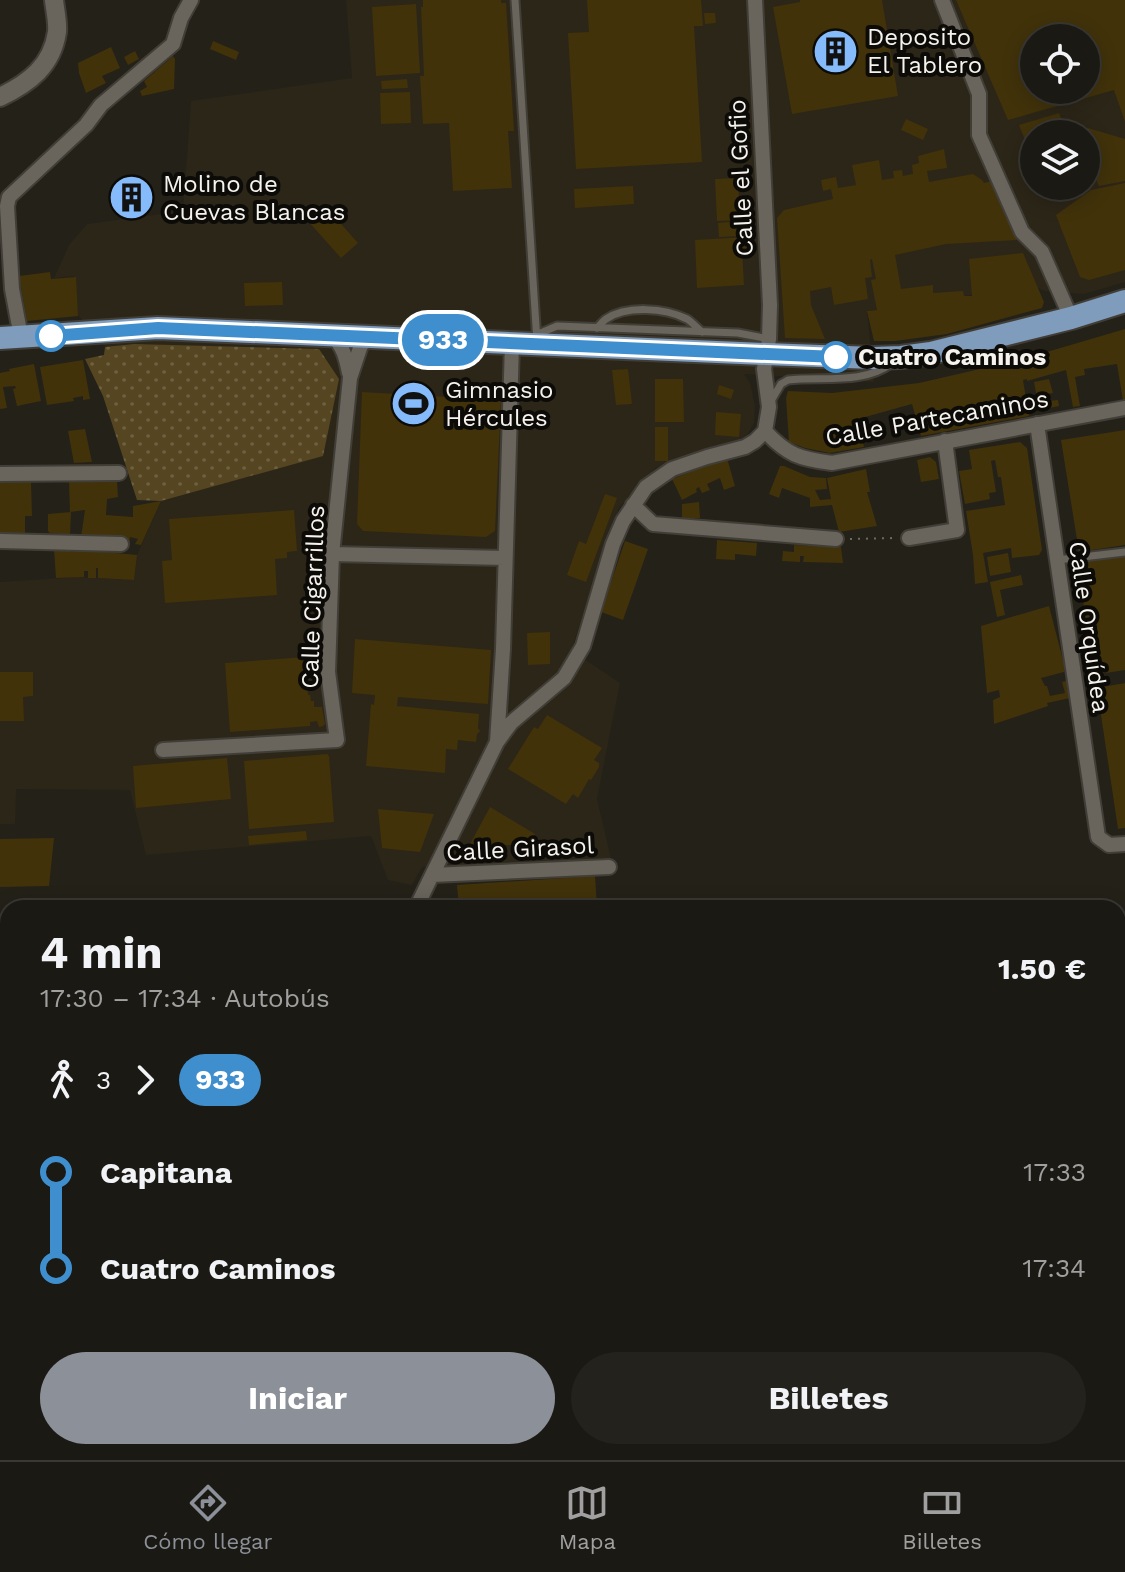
<!DOCTYPE html>
<html lang="es">
<meta charset="utf-8">
<style>
body{margin:0;font-family:"Work Sans",sans-serif;background:#24221c;color:#f1f3f6;height:100vh;display:flex;flex-direction:column;font-size:30px;white-space:nowrap}
*{box-sizing:border-box;margin:0}
p{font-size:26px;color:#a0a0a0}
.icon{flex:none;width:44px;height:44px;fill:none;stroke:currentColor;stroke-width:2;stroke-linecap:round;stroke-linejoin:round}
.map{position:relative;flex:1;overflow:hidden}
.drawer{position:absolute;left:0px;top:900px;width:1126px;height:560px;display:flex;flex-direction:column;background:#1b1913;border-radius:24px 24px 0 0;box-shadow:0 4px 20px #0003,0 0 0 2px #393833}
.drawer>*{flex:none}
.badge{padding:0 16px;border-radius:26px;font-size:28px;line-height:52px}
.controls{position:absolute;left:1020px;top:24px;display:grid;gap:16px}
.controls a{display:grid;place-items:center;width:80px;height:80px;border-radius:50%;background:#1b1913;box-shadow:0 4px 20px #0003,0 0 0 2px #393833;font-size:40px}
.map>.badge{position:absolute;translate:-50% -50%;box-shadow:0 0 0 4px #fff}
.legs{display:flex;align-items:center;gap:12px;height:88px;padding:0 40px;font-size:26px}
.legs p{margin-inline-start:auto}
.head{display:flex;align-items:center;justify-content:space-between;height:136px;padding:0 40px}
h1{font-size:44px;font-weight:700;line-height:60px}
.cta{display:flex;gap:16px;margin-top:auto;padding:16px 40px}
.cta a{flex:1;height:92px;border-radius:48px;background:#8c9099;color:#fff;font-size:32px;font-weight:700;line-height:92px;text-align:center}
.cta a+a{background:#24221c;color:#f1f3f6}
ul{padding:0 40px;list-style:none}
li{display:flex;align-items:center;gap:28px;height:96px;font-size:30px}
li i{display:grid;place-items:center;width:12px;height:100%;margin:0 10px;background:currentColor}
li i::after{content:'';width:20px;height:20px;margin:-10px;border:6px solid;border-radius:50%;background:#1b1913}
li p{margin-inline-start:auto}
li:first-child i{background:linear-gradient(#0000 50%,currentColor 0)}
li:last-child i{background:linear-gradient(currentColor 50%,#0000 0)}
.menu{display:flex;justify-content:space-around;align-items:center;height:112px;border-top:2px solid #393833;background:#1b1913;font-size:22px;color:#a0a0a0}
.menu a{display:grid;justify-items:center;gap:4px}
.menu .active{color:#8c9099}
.map>svg:first-child{display:block}
.built{fill:#2c2618;fill-rule:evenodd}
.grass{fill:url(#grass-dots)}
.park{fill:url(#park-tufts)}
.lines{fill:none;stroke-linecap:round;stroke-linejoin:round}
.stream{stroke:#9c8e69;stroke-width:4}
.building{fill:#41320a;fill-rule:evenodd}
.lane-casing{stroke:#413e38;stroke-width:11}
.street-casing{stroke:#413e38;stroke-width:18}
.secondary-casing{stroke:#413e38;stroke-width:22}
.primary-casing{stroke:#413e38;stroke-width:26}
.path{stroke:#6e6b65;stroke-width:2;stroke-dasharray:2 6;stroke-linecap:butt}
.lane{stroke:#69655c;stroke-width:7}
.street{stroke:#69655c;stroke-width:14}
.secondary{stroke:#69655c;stroke-width:18}
.primary{stroke:#7f9cbd;stroke-width:22}
.line-1-casing{stroke:#fff;stroke-width:18}
.line-1{stroke:#3f8fcf;stroke-width:12}
.stop-1-dot{fill:#fff;stroke:#3f8fcf;stroke-width:4}
.labels{text-anchor:middle;stroke-width:8;stroke-linejoin:round;paint-order:stroke}
.poi-label{font-size:24px;fill:#f6f3ee;stroke:#0c0b08;text-anchor:start}
.street-label{font-size:24px;fill:#f6f3ee;stroke:#0c0b08}
.stop-label{font-size:24px;font-weight:bold;fill:#f6f3ee;stroke:#0c0b08;text-anchor:start}
</style>
<div class="map">
<svg width="1125" height="1460" viewBox="0 0 1125 1460">
<defs>
<pattern id="grass-dots" width="8" height="8" patternUnits="userSpaceOnUse" patternTransform="scale(2)"><rect width="8" height="8" fill="#554621"/><path d="M2 2h.1M6 6h.1" fill="none" stroke="#6e6142" stroke-width="1.8" stroke-linecap="round"/></pattern>
<pattern id="park-tufts" width="24" height="20" patternUnits="userSpaceOnUse" patternTransform="scale(2)"><rect width="24" height="20" fill="#554621"/><path d="M3 7l-1-3M5 7V3M7 7l1-3M15 17l-1-3M17 17v-4M19 17l1-3" fill="none" stroke="#6e6142"/></pattern>
</defs>
<rect width="100%" height="100%" fill="#242119"/>
<path class="built" d="M346,0H1125V282L1084,294L1045,291L1038,288L964,296L867,311L874,382L744,374L750,383L755,406L754,423L747,435L736,442L655,468L619,508L571,650L620,683L597,799L611,858L422,867L412,885L388,880L371,836L146,855L130,790L16,789L15,824H0V582L77,577L134,580L137,555L161,501L323,455L319,350L134,344L105,347L78,315L74,276L54,278L69,245L87,224L183,211L191,101L352,78ZM1034,38H1086V90H1034ZM1034,134H1086V186H1034Z"/>
<path class="grass" d="M134,344L319,349L339,379L323,456L161,501L137,500L103,396L85,359L104,355L105,347Z"/>
<path class="park" d="M8,1367V1452H232L234,1460H0V1369Z"/>
<g class="lines">
<path class="stream" d="M0,1022H8
M1118,1121L1125,1122
M0,1265L8,1257
M1118,1291L1125,1298"/>
</g>
<path class="building" d="M423,0H501V3H506L514,131H508L512,188L453,191L449,123L423,124L420,76H424L421,7H423Z
M587,0H701L703,26H694L702,162L576,169L568,33L589,32Z
M800,0H882L898,96L792,114L773,7L800,2Z
M956,0H1125V122L1114,90L1008,120ZM1034,38H1086V90H1034Z
M416,4L420,73L376,76L372,7Z
M704,13H715L716,23L705,24Z
M213,41L239,52L236,60L210,49Z
M111,47L120,68L102,76L106,83L86,93L79,73L78,63Z
M135,51L139,59L128,65L124,57Z
M173,56L175,59L174,89L142,96L140,91L147,87L144,81Z
M407,79L408,88L382,89L381,81Z
M410,92L411,123L381,124L380,93Z
M1059,113L1067,134H1034V162L1019,125Z
M906,119L928,129L923,140L901,130Z
M1088,128L1125,139V181L1099,186L1086,159V134H1074Z
M944,149L947,168L927,171L929,182L973,174L982,180L984,183L992,181L1017,240L946,244L895,255L901,289L933,285V293L963,291L964,296H972L969,259L1023,253L1044,302L1042,308L947,334L895,341H874L867,311L877,310L871,280L876,279L872,259L870,260L872,277L865,278L868,299L834,305L831,287L810,291L811,305L825,339L785,338L777,218L784,210L833,199L831,189L823,191L821,180L836,177L838,188L856,185L852,165L879,160L882,180L894,178L893,171L902,170L903,176L913,174L912,165L919,163L918,156Z
M738,178L740,220L717,221L715,179Z
M1125,183V270L1089,280L1080,277L1056,215L1091,190Z
M633,186L634,204L575,208L574,189Z
M126.5 198a5.5 5.5 0 1 1 11 0a5.5 5.5 0 1 1-11 0Z
M325,206L358,243L341,258L308,221Z
M739,221L740,236L719,237L718,223Z
M747,237V249H742L744,285L697,288L695,240Z
M50,272L51,279L76,277L78,316L27,321L19,276Z
M282,282L283,305L245,306L244,283Z
M1125,329V400L1123,401L1117,364L1084,369L1085,375L1075,377L1080,406L1073,407L1066,370L1027,381V379L1023,380L1029,416L921,436L912,404L858,419L864,447L830,453L805,448L789,442L786,398L788,391L832,393L919,383L1023,359Z
M83,360L90,399L83,400V396L73,398L74,401L47,405L40,367Z
M34,364L41,401L17,406L13,389L16,388L15,386L3,387L7,408L0,409V373L10,371L9,369Z
M628,369L632,404L616,405L612,370Z
M655,379H683L684,422H655Z
M1049,379L1053,393L1047,394L1049,401L1058,400L1059,406L1039,410L1034,382Z
M719,385L734,390L731,399L717,394Z
M362,392L501,400L495,531L486,537L363,531L357,524Z
M716,412L741,414L739,437L715,435Z
M655,427H668V461H655Z
M85,429L92,462L74,463L68,431Z
M1125,430V545L1079,552L1061,440Z
M1020,442L1027,448L1042,550L1039,555L1012,558L1011,548L983,553L988,582L975,584L973,555L966,511L1005,505L1001,477H998L995,460L991,461L996,492L989,493L990,499L965,504L959,471L972,469L969,450Z
M930,457L936,462L939,479L921,482L917,460Z
M727,458L735,486L724,490L720,478L707,484L710,490L702,493L699,487L696,489L697,492L682,500L672,479Z
M780,466H784L810,477L826,478L827,489L815,490L820,500L831,499L827,478L866,469L870,492H867L877,526L839,532L832,505L810,507V498L782,488L779,498L769,494Z
M117,480L118,497L107,499L106,515L133,517V506L161,501L141,545L135,544L138,539L130,537L129,544L81,537L85,510L70,512L69,481Z
M31,482L32,516H25V533L0,535V483Z
M605,494L617,498L586,582L567,575L579,541L586,544Z
M699,502L700,518L682,519V504Z
M294,510L297,551L287,552V558L275,559L277,595L165,603L162,561L172,560L169,519Z
M71,512L70,535L50,533L48,531V514Z
M717,540L757,543L756,556L735,554V560L716,559Z
M625,541L648,549L623,620L601,612Z
M794,545L841,547L843,563L803,562L804,556H800V562L782,561L783,551L794,552Z
M71,548V552L83,550L137,555L134,580L98,578V568H96V578H88V571H84V577L56,578L54,549Z
M1008,553L1011,572L990,576L987,557Z
M1123,556H1125V670L1093,675L1078,562Z
M1021,575L1023,585L1000,590L1005,615L997,617L990,582Z
M1049,606L1065,668L1064,672L1041,678L1045,686H1047L1050,696L1065,693L1062,682L1066,681L1070,698L1047,703L1048,706L994,724L993,700L1000,697L999,690L987,693L981,626Z
M550,632V664L528,665L527,633Z
M355,639L491,650L488,704L398,697L397,706L479,714L478,728L480,731L477,734L476,742L458,740L457,750L446,749L445,773L366,766L371,704L374,705L375,695L352,693Z
M305,657L308,695H310L311,701H314V707H322L325,724L323,726L319,727L317,721L310,722V726L230,732L225,663Z
M0,672H33V696L23,697L24,721H0Z
M1125,683V828L1118,829L1097,688Z
M547,715L602,748L594,760L599,763V767L591,780L589,779L578,798L573,794L566,804L508,769L534,727L538,729Z
M327,754L329,756L334,822L249,829L244,761Z
M227,758L231,799L136,808L133,766Z
M490,807L535,834L528,844L473,847L470,844Z
M378,809L434,814L420,852L382,848Z
M306,831L307,840L249,845L248,836Z
M54,838L49,886L0,887V839Z
M595,876L597,908H459L457,885Z
M298,1452H317L318,1460H294L293,1457L299,1456Z
M332,1452H351L352,1457L376,1452H425L426,1460H334Z
M568,1452H582L583,1460H541L543,1457Z
M596,1452H612L614,1460H598Z
M628,1452H666L667,1454L645,1458V1460H630Z
M675,1452H690V1454L695,1452H720L722,1460H676Z
M861,1453L862,1460H829V1458Z"/>
<g class="lines">
<defs>
<path id="lane" d="M515,0L537,342
M597,328C600,325 603,321 606,319C627,305 665,308 687,319C692,322 697,328 702,332
M536,335L557,326L738,333L769,339
M771,401L781,384L788,380C822,376 863,385 892,363
M1057,560L1125,552"/>
<path id="street" d="M942,0L979,94V135L1022,232L1042,252L1071,318
M332,335C343,346 346,358 349,373
M21,337L12,289L7,206L9,197L86,125L101,105L173,44L181,18L191,0
M1037,424L1098,837L1109,845L1125,844
M765,431C787,455 800,459 832,463L1125,408
M0,474L119,473
M633,505L653,524L836,539
M909,538L957,530L945,441
M0,541L121,544
M332,554L505,558
M497,742L503,649L512,343
M163,750L337,740L328,672L332,554L350,378L361,345L371,336
M432,875L609,867
M416,908L497,742L511,723L564,678L583,646L613,544L623,521L646,487L672,469L707,457L745,447L755,441L765,431L769,407L764,369L769,339L770,305L755,0
M0,1079L8,1078
M0,1247L8,1241
M0,1353L8,1351
M252,1452L254,1460
M328,1452L330,1460
M923,1452L925,1460
M491,1460L536,1452
M774,1460L819,1452"/>
<path id="secondary" d="M0,97C29,83 52,66 57,32C58,22 55,10 54,0"/>
<path id="primary" d="M0,338L158,328L766,354L873,358L901,357L931,353L1071,318L1125,301"/>
</defs>
<use href="#lane" class="lane-casing"/>
<use href="#street" class="street-casing"/>
<use href="#secondary" class="secondary-casing"/>
<use href="#primary" class="primary-casing"/>
<path class="path" d="M850,539L896,538
M0,1381L8,1379
M1118,1413L1125,1418
M0,1428L8,1427
M0,1460L9,1452
M39,1460V1452"/>
<use href="#lane" class="lane"/>
<use href="#street" class="street"/>
<use href="#secondary" class="secondary"/>
<use href="#primary" class="primary"/>
</g>
<g class="lines">
<defs>
<path id="line-1" d="M51,336L158,328L836,357"/>
</defs>
<use href="#line-1" class="line-1-casing"/>
<use href="#line-1" class="line-1"/>
</g>
<defs>
<symbol id="building-disc" viewBox="-11 -11 22 22"><circle r="9.5" fill="#85bbfb" stroke="#0c0b08"/><path d="M-4-6H4V6H1V3H-1V6H-4ZM-2.5-4.3h1.7v1.8h-1.7ZM.8-4.3h1.7v1.8H.8ZM-2.5-1h1.7V.8h-1.7ZM.8-1h1.7V.8H.8Z" fill="#111"/></symbol>
<symbol id="stadium-disc" viewBox="-11 -11 22 22"><circle r="9.5" fill="#85bbfb" stroke="#0c0b08"/><path d="M0-5a6.5 5 0 1 0 0 10a6.5 5 0 1 0 0-10ZM-3.5-1.8h7v3.6h-7Z" fill="#111"/></symbol>
</defs>
<g fill-rule="evenodd">
<use href="#building-disc" x="810" y="26" width="51" height="51"/>
<use href="#building-disc" x="106" y="172" width="51" height="51"/>
<use href="#stadium-disc" x="388" y="378" width="51" height="51"/>
</g>
<g class="stop-1-dot">
<circle cx="51" cy="336" r="14"/>
<circle cx="836" cy="357" r="14"/>
</g>
<g class="labels">
<g class="poi-label">
<text x="867" y="45">Deposito<tspan x="867" dy="28">El Tablero</tspan></text>
<text x="163" y="192">Molino de<tspan x="163" dy="28">Cuevas Blancas</tspan></text>
<text x="445" y="398">Gimnasio<tspan x="445" dy="28">Hércules</tspan></text>
</g>
<g class="street-label">
<text transform="translate(741 178) rotate(-93)" y="8">Calle el Gofio</text>
<text transform="translate(937 418) rotate(-10)" y="8">Calle Partecaminos</text>
<text transform="translate(313 597) rotate(-88)" y="8">Calle Cigarrillos</text>
<text transform="translate(1089 627) rotate(82)" y="8">Calle Orquídea</text>
<text transform="translate(520 849) rotate(-3)" y="8">Calle Girasol</text>
</g>
<g class="stop-label">
<text x="858" y="365">Cuatro Caminos</text>
</g>
</g>
</svg>
<div class="controls">
<a><svg class="icon" aria-label="locate" viewBox="0 0 24 24"><circle cx="12" cy="12" r="6"/><path d="M12 2v4M12 18v4M2 12h4M18 12h4"/></svg></a>
<a><svg class="icon" aria-label="layers" viewBox="0 0 24 24"><path d="M12 4l9 5-9 5-9-5zM3 14l9 5 9-5"/></svg></a>
</div>
<b class="badge" style="left:443px;top:340px;background:#3f8fcf;color:#fff">933</b>
<section class="drawer">
<div class="head"><div><h1>4 min</h1><p>17:30 – 17:34 · Autobús</p></div><b>1.50 €</b></div>
<div class="legs"><svg class="icon" aria-label="walk" viewBox="0 0 24 24"><circle cx="13" cy="4" r="2"/><path d="M13 8l-2 6 4 7M11 14l-3 7M7 12l3-4h3l4 4"/></svg>3<svg class="icon" aria-label="forward" viewBox="0 0 24 24"><path d="M9 5l7 7-7 7"/></svg><b class="badge" style="background:#3f8fcf;color:#fff">933</b></div>
<ul>
<li><i style="color:#3f8fcf"></i><b>Capitana</b><p>17:33</p></li>
<li><i style="color:#3f8fcf"></i><b>Cuatro Caminos</b><p>17:34</p></li>
</ul>
<div class="cta"><a>Iniciar</a><a>Billetes</a></div>
</section>
</div>
<nav class="menu">
<a class="active"><svg class="icon" aria-label="directions" viewBox="0 0 24 24"><path d="M12 3l9 9-9 9-9-9zM9 14v-3h6M13 9l2 2-2 2"/></svg>Cómo llegar</a>
<a><svg class="icon" aria-label="map" viewBox="0 0 24 24"><path d="M3 6l6-2 6 2 6-2v14l-6 2-6-2-6 2zM9 4v14M15 6v14"/></svg>Mapa</a>
<a><svg class="icon" aria-label="tickets" viewBox="0 0 24 24"><path d="M3 7h18v10H3zM15 7v10"/></svg>Billetes</a>
</nav>
